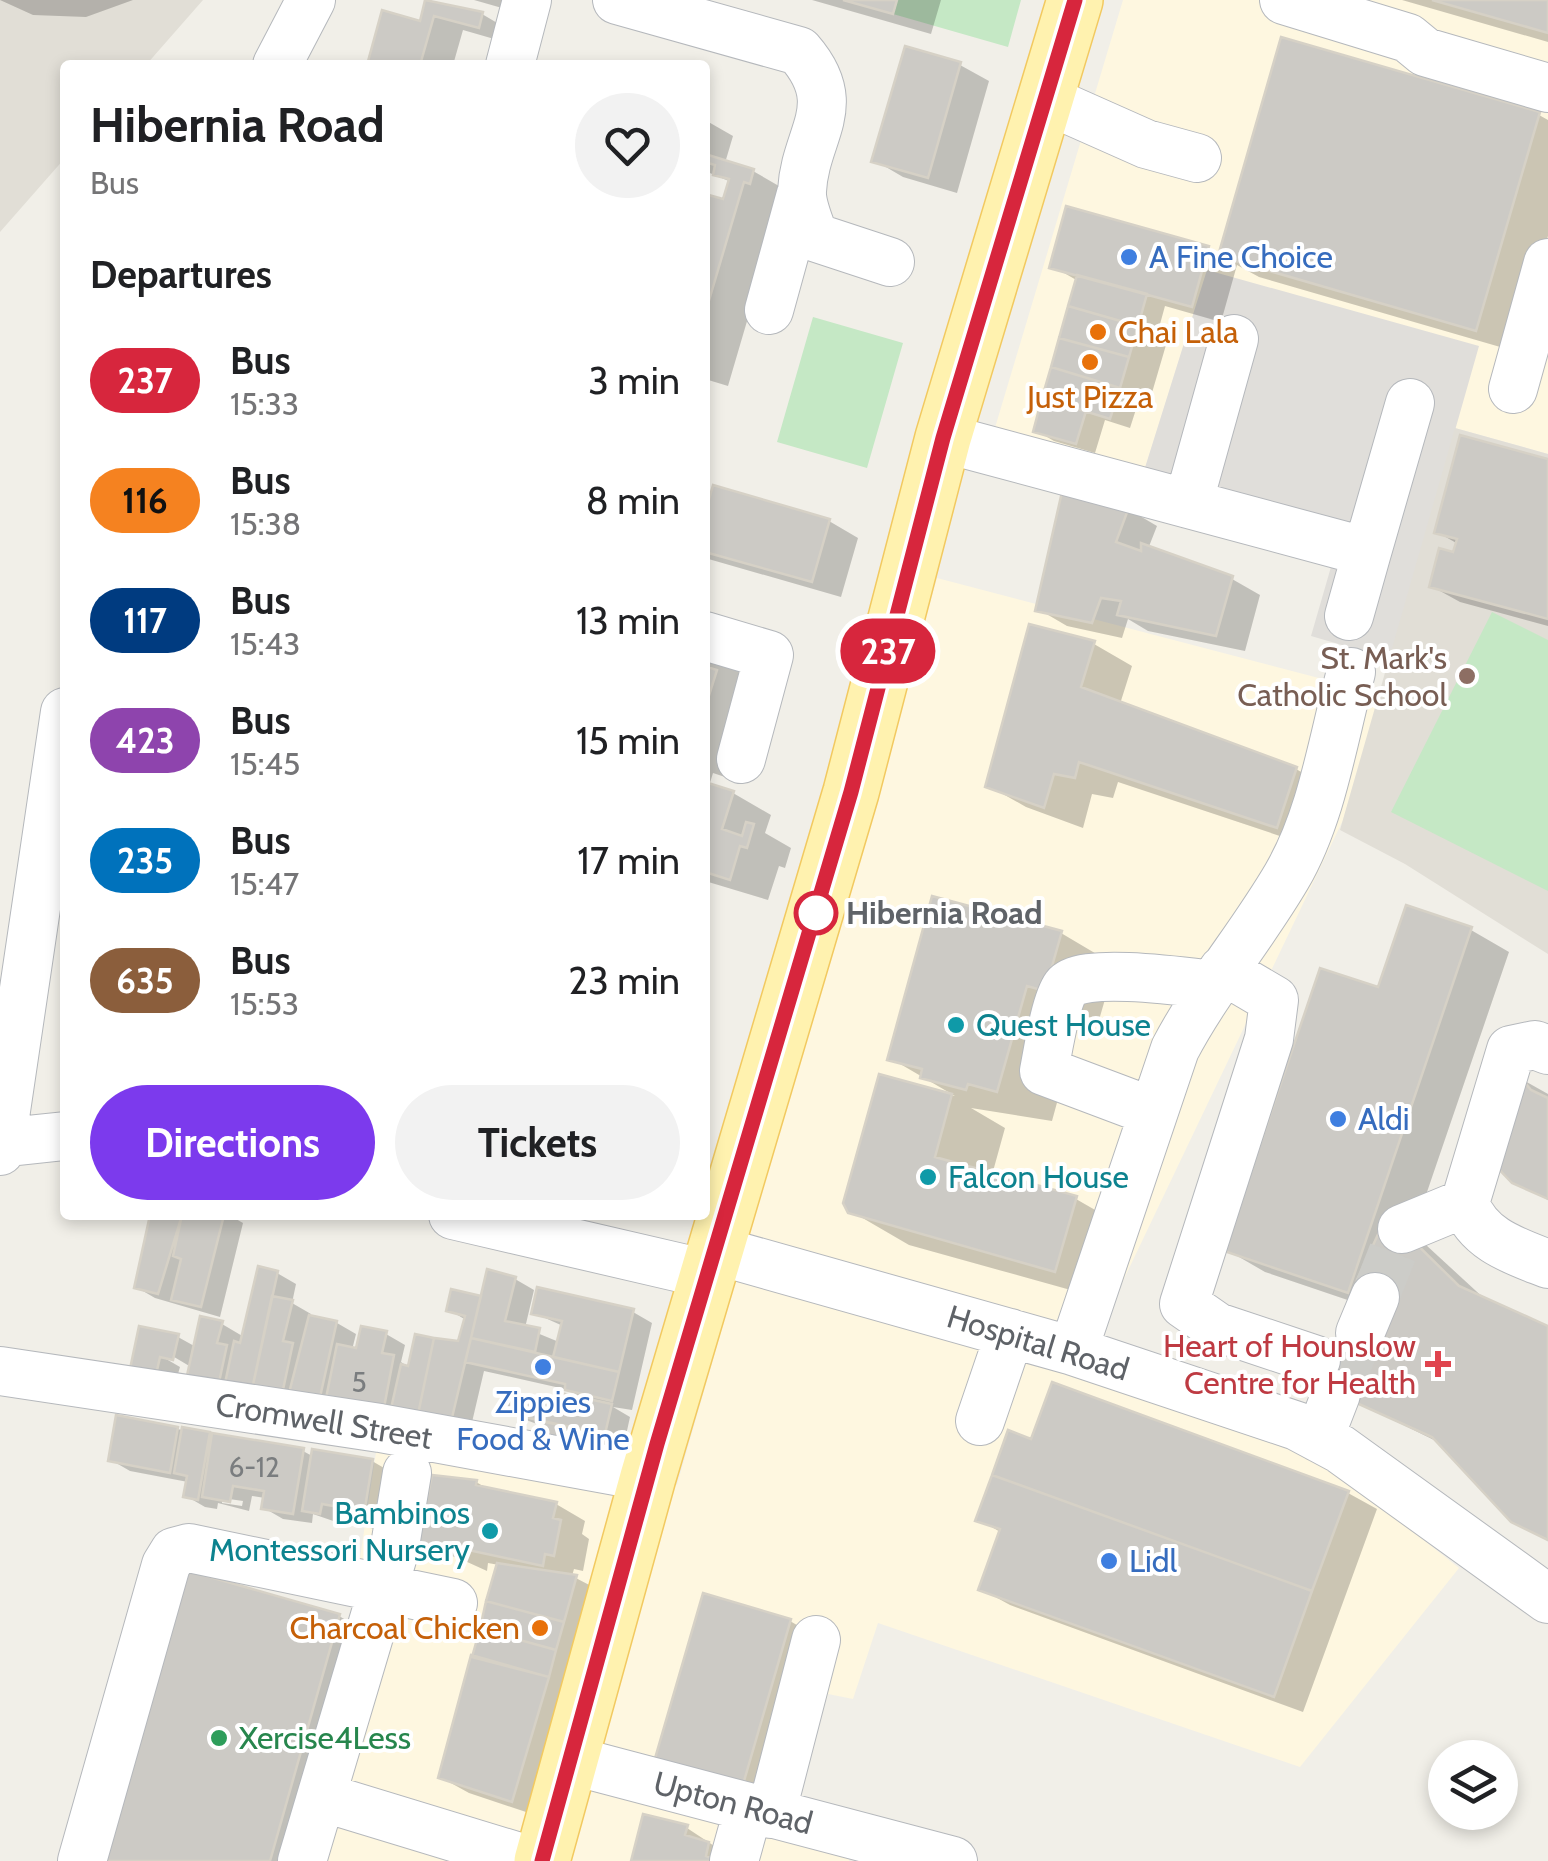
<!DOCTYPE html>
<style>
body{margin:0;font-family:Cabin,sans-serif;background:#f2f2f2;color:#202124;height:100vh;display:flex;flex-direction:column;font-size:38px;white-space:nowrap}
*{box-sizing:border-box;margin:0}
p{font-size:32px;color:#757577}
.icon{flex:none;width:55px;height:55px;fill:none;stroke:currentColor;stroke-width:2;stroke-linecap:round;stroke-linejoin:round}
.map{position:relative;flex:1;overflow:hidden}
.sheet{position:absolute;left:60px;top:60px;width:650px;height:1160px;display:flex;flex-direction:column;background:#fff;border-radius:10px;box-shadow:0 5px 15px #0003}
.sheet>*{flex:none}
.badge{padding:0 20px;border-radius:32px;font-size:35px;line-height:65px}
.fabs{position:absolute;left:1428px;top:1740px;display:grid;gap:20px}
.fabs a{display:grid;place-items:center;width:90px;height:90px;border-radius:50%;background:#fff;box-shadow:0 5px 15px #0003;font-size:50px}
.map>.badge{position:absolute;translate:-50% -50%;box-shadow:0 0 0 5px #fff}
h2{padding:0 30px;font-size:38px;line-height:90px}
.round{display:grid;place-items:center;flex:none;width:105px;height:105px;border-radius:52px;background:#f2f2f2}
.headline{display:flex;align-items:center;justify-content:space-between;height:170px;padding:0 30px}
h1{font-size:48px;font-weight:700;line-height:75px}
.action{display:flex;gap:20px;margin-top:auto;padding:20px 30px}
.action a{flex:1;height:115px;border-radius:60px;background:#7c3aed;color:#fff;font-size:40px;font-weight:700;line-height:115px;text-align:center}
.action a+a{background:#f2f2f2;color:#202124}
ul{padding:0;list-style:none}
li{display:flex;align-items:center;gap:30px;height:120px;padding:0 30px}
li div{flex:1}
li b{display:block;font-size:38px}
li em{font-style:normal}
li .badge{min-width:110px;font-weight:700;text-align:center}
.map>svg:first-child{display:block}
.commercial{fill:#fef7e0}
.industrial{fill:#e0deda}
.education{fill:#e1ded6}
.green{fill:#c5e8c5}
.shadow{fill:#0003;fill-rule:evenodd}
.building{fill:#cccac5;stroke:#d6d1c6;stroke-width:2.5}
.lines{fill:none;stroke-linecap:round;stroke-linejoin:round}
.minor-tunnel{stroke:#ccccc8;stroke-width:48;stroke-dasharray:48 24;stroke-linecap:butt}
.minor-casing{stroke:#b5b8bc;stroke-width:50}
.major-casing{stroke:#f2c960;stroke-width:58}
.minor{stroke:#fff;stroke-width:48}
.major{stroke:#fff2af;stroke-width:55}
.line-casing{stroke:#fff;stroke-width:22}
.line{stroke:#d7263d;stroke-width:15}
.shop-dot{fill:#3f7fe0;stroke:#fff;stroke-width:4}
.food-dot{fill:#e8710a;stroke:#fff;stroke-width:4}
.education-dot{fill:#8d6e63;stroke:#fff;stroke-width:4}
.stop-dot{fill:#fff;stroke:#d7263d;stroke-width:5}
.culture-dot{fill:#0f9aa8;stroke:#fff;stroke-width:4}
.health-dot{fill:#e0444e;stroke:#fff;stroke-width:4}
.leisure-dot{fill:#2e9e5b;stroke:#fff;stroke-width:4}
.labels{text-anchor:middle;stroke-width:8;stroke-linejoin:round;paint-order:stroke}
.number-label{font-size:28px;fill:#7a7d7f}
.shop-label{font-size:32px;fill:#366cbe;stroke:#fff;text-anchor:start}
.food-label{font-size:32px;fill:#c56008;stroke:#fff;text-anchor:start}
.education-label{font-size:32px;fill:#785e54;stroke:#fff;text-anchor:end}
.stop-label{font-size:32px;font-weight:bold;fill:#5f6368;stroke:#fff;text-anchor:start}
.culture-label{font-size:32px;fill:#0d838f;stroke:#fff;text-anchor:start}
.street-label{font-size:32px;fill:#5f6368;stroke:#fff}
.health-label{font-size:32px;fill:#be3a42;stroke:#fff;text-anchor:end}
.leisure-label{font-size:32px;fill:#27864d;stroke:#fff;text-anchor:start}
</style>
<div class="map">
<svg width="1548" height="1861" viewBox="0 0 1548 1861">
<rect width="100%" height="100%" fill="#f1efe8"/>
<path class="commercial" d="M1123,0H1548V454L1455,428L1478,347L1207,271L1143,475L994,431Z
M937,578L1380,694L1343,820L1081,1369L1309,1449L1459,1568L1300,1767L878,1623L853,1699L828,1694L786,1834L852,1850L849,1861H314L378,1439L677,1485Z"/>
<path class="industrial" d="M1207,270L1479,346L1390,659L1311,636L1333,560L1143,474Z"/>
<path class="education" d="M0,0H203L146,65H65V158L0,232Z
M1455,428L1548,454V954L1405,864L1340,830Z"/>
<path class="green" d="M897,0H1021L1008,47L893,14Z
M813,317L903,343L867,468L777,442Z
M1492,612L1548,640V891L1391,812Z"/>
<path class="shadow" d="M0,0H133L86,17L33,15Z
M428,0L482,14L511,31L508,43L463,30L453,65H369L421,24Z
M474,0H504L502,8Z
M812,0H941L931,34Z
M1402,0H1548V42Z
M960,65L989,81L957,193L903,177L874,160Z
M1539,115L1548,120V236L1514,351L1259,277L1237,265L1221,322L1165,306L1157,335L1147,332L1166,345L1149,403L1139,400L1130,428L1105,420L1095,453L1054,441L1035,430L1078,281L1052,266L1208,249L1220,256Z
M705,120L733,136L725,163L753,171L791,193L782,202L728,386L705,379V197L725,202L731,182L705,171Z
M1548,461V626L1460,602L1431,586L1458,544L1437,532Z
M1128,509L1157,526L1148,549L1232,579L1260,595L1245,651L1148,631L1128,619L1122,638L1067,626L1038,609Z
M705,517L829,521L858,538L841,597L705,558Z
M1094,644L1132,666L1120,704L1296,769L1334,791L1316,848L1118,782L1113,798L1092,794L1083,828L1026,807L987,785Z
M705,647L750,671L728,778L713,773L709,786L733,793L771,815L765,833L791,848L785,868L779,866L768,900L705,881Z
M1471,930L1509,952L1413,1233L1488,1302L1548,1329V1541L1513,1520L1442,1444L1322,1385L1386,1313L1265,1272L1227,1250L1380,990Z
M1061,933L1115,965L1099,1020L1081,1015L1052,1121L971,1108L1005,1128L992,1175L1076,1199L1130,1230L1110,1301L909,1245L854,1213L881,1077L955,1096L890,1058Z
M1518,1077L1548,1094V1200L1513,1181Z
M153,1215H229L243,1223L220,1317L155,1298L136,1287Z
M277,1273L296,1284L292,1303L311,1314L310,1317L337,1323L356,1334L352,1350L386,1334L405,1345L401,1362L410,1368L460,1344L466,1320L449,1310L483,1299L515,1279L534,1290L525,1328L559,1342L563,1326L534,1313L633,1312L652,1323L632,1410L613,1407L630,1417L618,1472L542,1426L503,1411L564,1407L586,1400L569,1390L484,1371L469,1435L189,1378L191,1367L164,1351L161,1356L180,1367L175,1384L132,1368L178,1337L196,1347L222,1324L244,1337Z
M177,1429L303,1451L314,1457L372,1461L391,1472L382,1530L364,1527L341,1513L339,1523L313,1514L312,1523L283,1519L264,1508L265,1498L252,1496L249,1511L218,1503L217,1509L205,1507L186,1496L188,1482L130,1471L111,1460ZM222,1498L243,1501L242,1506L222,1503Z
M1032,1442L1348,1493L1377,1509L1303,1712L1010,1605L981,1589L1002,1533L978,1519Z
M476,1482L492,1491L556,1504L585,1521L582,1534L589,1539L583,1571L574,1569L572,1576L595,1588L541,1817L469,1793L440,1777L499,1565L488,1563L487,1571L421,1541Z
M705,1597L790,1621L819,1638L771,1802L686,1778Z
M339,1616L377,1638L314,1861H101Z
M687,1828L737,1861H634Z"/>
<path class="building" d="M425,0L483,12L479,28L434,16L420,65H367L382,10L420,21Z
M843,0H897L893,14Z
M1432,0H1548V33Z
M1281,37L1540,112L1476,331L1218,256Z
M905,46L961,62L928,178L871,162Z
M705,154L754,169L750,184L744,182L705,314V194L723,199L729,179L713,175L715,165L705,162Z
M1066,206L1209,246L1192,307L1049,268Z
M1077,275L1147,294L1138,326L1068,306Z
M1068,306L1138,326L1129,357L1059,338Z
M1059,338L1129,357L1120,388L1051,367Z
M1051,367L1120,388L1110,419L1042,398Z
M1042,398L1086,411L1076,444L1033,432Z
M1460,435L1548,459V619L1429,587L1439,548L1453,552L1457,539L1434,533Z
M1064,483L1129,507L1116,542L1141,551V543L1233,576L1216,636L1117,615L1121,601L1101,598L1092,623L1035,611Z
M713,485L830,519L812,582L705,552V514Z
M1029,624L1095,641L1081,687L1297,767L1277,828L1079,762L1075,778L1054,774L1044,808L985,787Z
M705,645L713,647L707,667L717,670L705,708Z
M705,782L734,791L722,829L742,836L746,822L754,824L747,848L740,846L730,880L705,872Z
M932,896L1062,931L1045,991L1027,986L997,1092L968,1084L966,1090L920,1078L922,1069L887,1060Z
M1406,905L1472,927L1348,1293L1224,1251L1320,968L1378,987Z
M1517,1073L1531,1090L1548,1098V1199L1512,1183L1489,1159Z
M879,1074L952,1094L935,1157L1077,1196L1055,1272L848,1213L843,1203Z
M150,1215H182L158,1294L134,1288Z
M182,1215H224L201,1307L171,1300L181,1259L173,1256Z
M1387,1215L1459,1286L1548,1326V1540L1511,1522L1432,1437L1319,1386L1344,1326L1392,1313L1357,1280Z
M258,1266L278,1271L251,1394L224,1388L234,1341L240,1343Z
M487,1269L516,1277L505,1321L540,1328L535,1352L471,1338Z
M537,1287L634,1309L619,1372L553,1357L562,1321L531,1314Z
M451,1289L481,1296L450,1426L417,1419L434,1338L458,1341L465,1316L446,1311Z
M272,1296L293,1300L283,1341L293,1343L281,1399L251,1394Z
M309,1315L337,1321L318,1406L287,1401Z
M200,1316L223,1321L217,1343L227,1345L218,1387L186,1380Z
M139,1326L179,1334L173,1360L160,1357L156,1375L130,1369Z
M361,1326L387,1331L382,1353L394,1355L382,1418L324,1408L337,1344L356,1348Z
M415,1334L434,1338L417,1419L390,1413L401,1364L408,1366Z
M471,1338L619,1372L612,1401L565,1390V1384L465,1362Z
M1052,1382L1349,1491L1312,1591L992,1475L1008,1430L1031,1439Z
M505,1392L562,1404L565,1394L612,1404L605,1434L500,1412Z
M116,1415L178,1427L170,1473L108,1461Z
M540,1421L605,1434L599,1462L534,1451Z
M182,1427L210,1432L198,1500L183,1497L187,1476L174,1473Z
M212,1433L304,1448L293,1514L261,1509L264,1491L233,1486L230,1502L202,1497Z
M312,1449L373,1459L363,1520L342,1517L344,1508L322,1504L320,1514L302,1511Z
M432,1475L477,1480L476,1485L557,1502L553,1518L561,1520L554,1556L545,1554L543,1566L459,1548L458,1557L418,1542Z
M992,1475L1312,1591L1274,1697L978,1590L1000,1529L975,1521Z
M497,1563L577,1575L564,1622L486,1601Z
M182,1569L340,1614L270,1861H99Z
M703,1593L791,1619L742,1788L654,1762Z
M486,1601L564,1622L556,1650L480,1629Z
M480,1629L556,1650L549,1677L472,1657Z
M471,1655L549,1677L512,1802L438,1778Z
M643,1814L688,1825L685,1835L709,1842L706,1856L718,1861H631Z"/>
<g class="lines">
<path class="minor-tunnel" d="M1375,1297L1402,1229
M1336,1394L1360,1333"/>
<defs>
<path id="minor" d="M617,0L799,51C847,106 805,133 802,191C801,205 810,224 814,237L890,262
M1284,0L1408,38L1425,52L1548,88
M277,65L311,0
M510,65L527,0
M1047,100L1146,144L1197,158
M769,310L801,194
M1513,389L1548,263
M943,438L1367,552L1410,403
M1188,504L1234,339
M1349,616L1367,552
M705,636L769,655L741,759
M1223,970L1274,1000L1269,1039L1184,1304L1217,1327L1316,1360
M1548,1050L1535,1045L1511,1050L1465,1203C1478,1240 1515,1251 1548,1264
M1153,1112L1044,1071C1048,1051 1055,1002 1066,987C1081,967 1187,982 1212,985
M0,1143L65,1136
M0,1151L65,712
M453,1215L707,1274
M1402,1229L1465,1203
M715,1250L1073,1351L1297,1426L1340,1449L1548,1599
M1360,1333L1375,1297
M1073,1351L1175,1049C1207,988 1252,936 1287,876C1322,816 1333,739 1351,672
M0,1371L380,1428L648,1477
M980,1421L1010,1333
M1319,1438L1336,1394
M570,1760L953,1861
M322,1797L532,1861
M771,1814L816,1640
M82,1861L166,1565L174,1552L189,1548L453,1603
M302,1861L394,1552L407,1473
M734,1861L749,1807"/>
<path id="major" d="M542,1861L648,1477L851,792L943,438L1075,0"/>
</defs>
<use href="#minor" class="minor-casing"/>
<use href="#major" class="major-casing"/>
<use href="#minor" class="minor"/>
<use href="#major" class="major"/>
</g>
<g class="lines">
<defs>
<path id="line" d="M542,1861L657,1444L851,792L943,438L1075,0"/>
</defs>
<use href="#line" class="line-casing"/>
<use href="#line" class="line"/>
</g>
<g class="shop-dot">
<circle cx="1129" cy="257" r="10"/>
<circle cx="1338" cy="1119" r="10"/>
<circle cx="543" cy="1367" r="10"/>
<circle cx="1109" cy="1561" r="10"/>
</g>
<g class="food-dot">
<circle cx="1098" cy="332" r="10"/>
<circle cx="1090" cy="362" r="10"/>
<circle cx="540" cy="1628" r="10"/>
</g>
<circle class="education-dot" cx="1467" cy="676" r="10"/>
<circle class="stop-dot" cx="816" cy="913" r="20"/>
<g class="culture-dot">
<circle cx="956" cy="1025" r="10"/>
<circle cx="928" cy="1177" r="10"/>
<circle cx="490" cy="1531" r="10"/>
</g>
<path class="health-dot" d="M1433 1349h10v10h10v10h-10v10h-10v-10h-10v-10h10z"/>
<circle class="leisure-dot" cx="219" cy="1738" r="10"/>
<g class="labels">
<g class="number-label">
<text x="359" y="1392">5</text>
<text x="254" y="1477">6-12</text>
</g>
<g class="shop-label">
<text x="1149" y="268">A Fine Choice</text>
<text x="1358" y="1130">Aldi</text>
<text x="543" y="1413" text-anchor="middle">Zippies<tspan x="543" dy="37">Food &amp; Wine</tspan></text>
<text x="1129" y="1572">Lidl</text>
</g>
<g class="food-label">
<text x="1118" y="343">Chai Lala</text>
<text x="1090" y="408" text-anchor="middle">Just Pizza</text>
<text x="520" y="1639" text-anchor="end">Charcoal Chicken</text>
</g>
<g class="education-label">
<text x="1447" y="669">St. Mark's<tspan x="1447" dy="37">Catholic School</tspan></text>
</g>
<g class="stop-label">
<text x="846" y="924">Hibernia Road</text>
</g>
<g class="culture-label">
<text x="976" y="1036">Quest House</text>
<text x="948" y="1188">Falcon House</text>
<text x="470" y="1524" text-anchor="end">Bambinos<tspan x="470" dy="37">Montessori Nursery</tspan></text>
</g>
<g class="street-label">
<text transform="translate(1038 1343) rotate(17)" y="11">Hospital Road</text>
<text transform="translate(324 1421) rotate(9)" y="11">Cromwell Street</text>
<text transform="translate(733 1803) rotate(15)" y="11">Upton Road</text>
</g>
<g class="health-label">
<text x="1416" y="1357">Heart of Hounslow<tspan x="1416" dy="37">Centre for Health</tspan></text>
</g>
<g class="leisure-label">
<text x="239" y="1749">Xercise4Less</text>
</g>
</g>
</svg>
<div class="fabs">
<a><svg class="icon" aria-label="layers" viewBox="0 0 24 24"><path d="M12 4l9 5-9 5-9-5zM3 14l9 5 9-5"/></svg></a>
</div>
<b class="badge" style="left:888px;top:651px;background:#d7263d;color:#fff">237</b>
<section class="sheet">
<div class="headline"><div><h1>Hibernia Road</h1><p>Bus</p></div><a class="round"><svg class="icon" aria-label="heart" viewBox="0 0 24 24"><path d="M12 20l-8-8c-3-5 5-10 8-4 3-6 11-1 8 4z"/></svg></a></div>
<h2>Departures</h2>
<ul>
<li><span class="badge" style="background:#d7263d;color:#fff">237</span><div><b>Bus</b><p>15:33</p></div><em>3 min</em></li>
<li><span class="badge" style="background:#f58220;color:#111">116</span><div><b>Bus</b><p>15:38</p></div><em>8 min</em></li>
<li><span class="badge" style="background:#003b80;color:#fff">117</span><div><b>Bus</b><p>15:43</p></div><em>13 min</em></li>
<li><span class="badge" style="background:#8e44ad;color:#fff">423</span><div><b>Bus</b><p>15:45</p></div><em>15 min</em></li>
<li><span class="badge" style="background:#0072bc;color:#fff">235</span><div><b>Bus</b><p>15:47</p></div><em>17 min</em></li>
<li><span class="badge" style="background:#8b5e3c;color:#fff">635</span><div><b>Bus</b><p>15:53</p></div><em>23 min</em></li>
</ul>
<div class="action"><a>Directions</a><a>Tickets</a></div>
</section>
</div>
